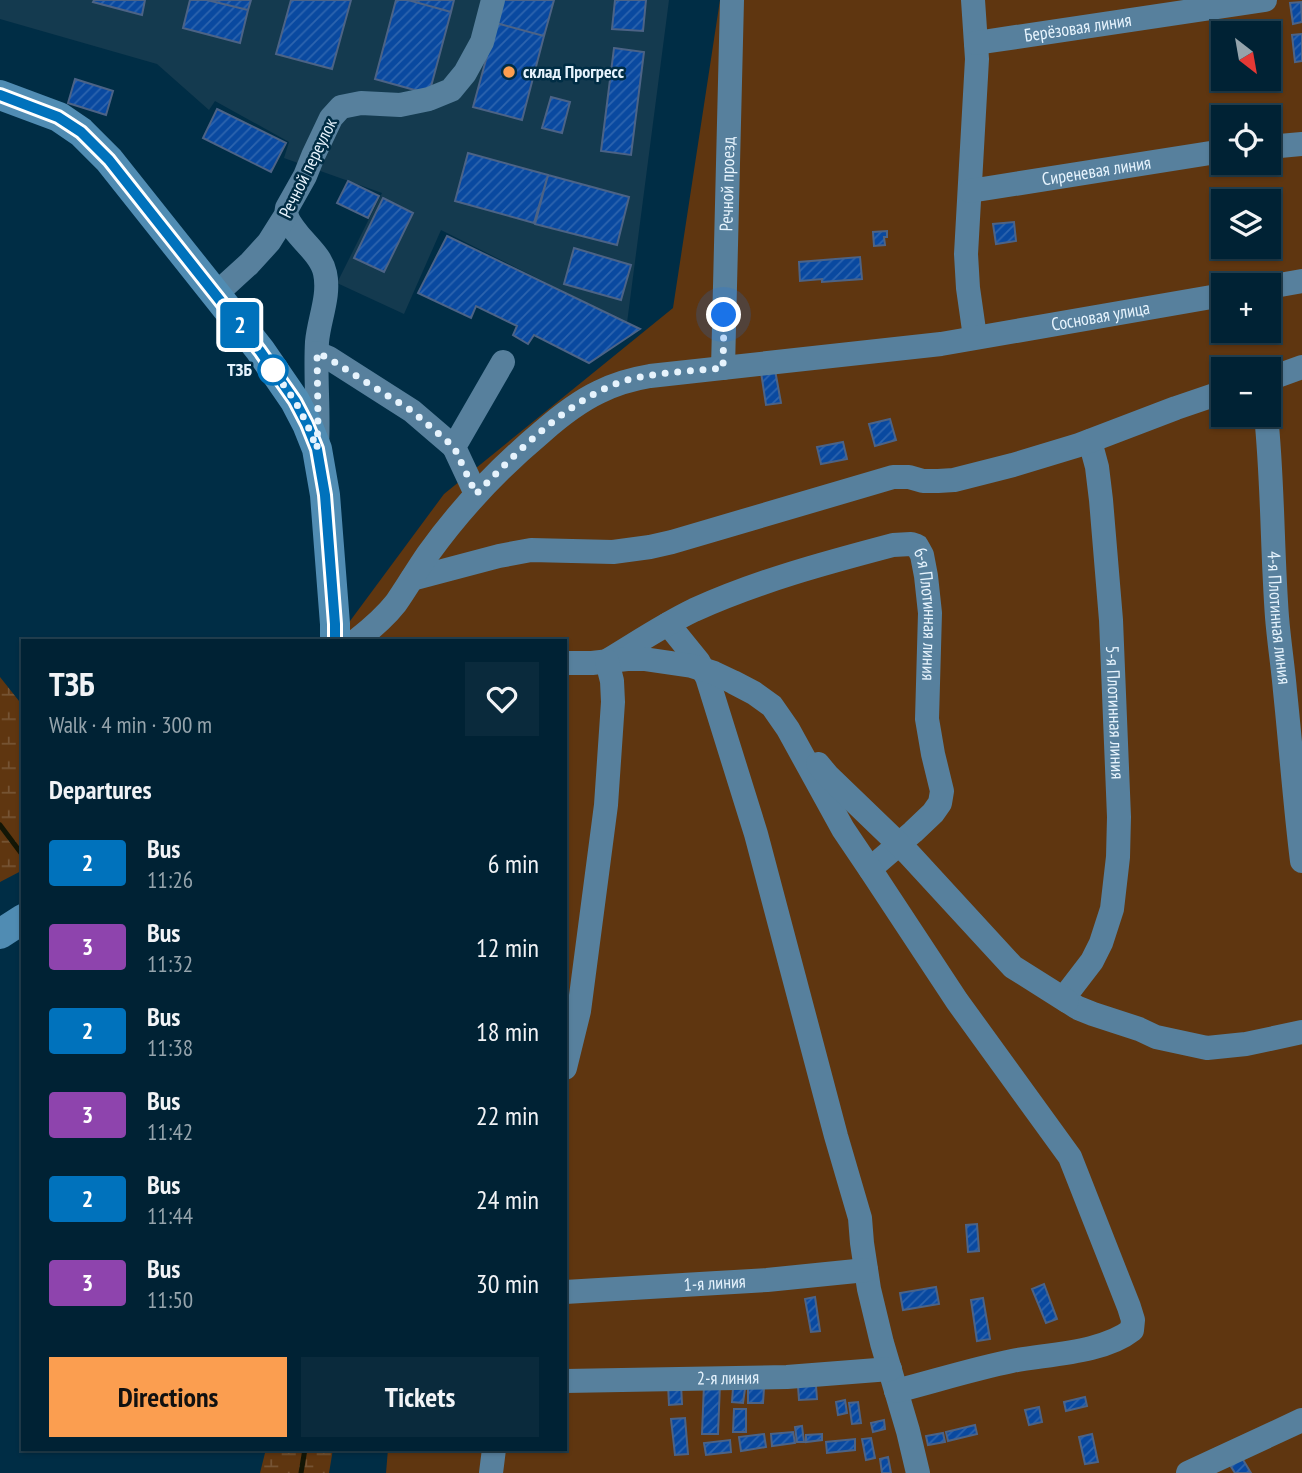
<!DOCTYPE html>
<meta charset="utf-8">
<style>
body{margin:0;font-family:"PT Sans Narrow",sans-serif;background:#0a2a3c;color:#f1f3f6;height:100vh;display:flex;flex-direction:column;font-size:26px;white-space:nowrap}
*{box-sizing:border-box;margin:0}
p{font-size:23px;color:#95a4ac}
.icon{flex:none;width:38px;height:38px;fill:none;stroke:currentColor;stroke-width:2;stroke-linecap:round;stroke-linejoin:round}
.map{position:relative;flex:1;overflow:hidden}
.details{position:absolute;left:21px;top:639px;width:546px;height:812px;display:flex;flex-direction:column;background:#002234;border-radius:0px;box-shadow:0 2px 5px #0004,0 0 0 2px #223f4f}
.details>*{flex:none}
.badge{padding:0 14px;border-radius:5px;font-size:24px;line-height:46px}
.needle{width:46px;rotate:149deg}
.controls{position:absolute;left:1211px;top:21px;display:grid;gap:14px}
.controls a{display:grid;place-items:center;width:70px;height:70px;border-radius:0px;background:#002234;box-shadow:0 2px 5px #0004,0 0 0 2px #223f4f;font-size:35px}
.you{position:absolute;width:35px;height:35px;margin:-18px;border:5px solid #fff;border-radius:50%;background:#1a73e8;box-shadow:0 0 0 10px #1a73e833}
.map>.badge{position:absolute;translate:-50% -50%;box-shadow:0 0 0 4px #fff}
h2{padding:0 28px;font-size:26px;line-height:63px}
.round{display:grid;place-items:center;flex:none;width:74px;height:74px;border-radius:0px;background:#0a2a3c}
.summary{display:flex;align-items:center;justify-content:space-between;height:119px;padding:0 28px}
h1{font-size:33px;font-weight:700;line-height:52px}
.cta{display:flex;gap:14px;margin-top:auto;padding:14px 28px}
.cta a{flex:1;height:80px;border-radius:0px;background:#fb9e50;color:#111;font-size:28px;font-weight:700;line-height:80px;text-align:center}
.cta a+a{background:#0a2a3c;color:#f1f3f6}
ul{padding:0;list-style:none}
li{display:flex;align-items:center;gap:21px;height:84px;padding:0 28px}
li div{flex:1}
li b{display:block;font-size:26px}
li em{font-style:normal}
li .badge{min-width:77px;font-weight:700;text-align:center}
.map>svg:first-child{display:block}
.built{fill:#143a4f}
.wetland{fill:url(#wetland-marsh)}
.garden{fill:#5f3610;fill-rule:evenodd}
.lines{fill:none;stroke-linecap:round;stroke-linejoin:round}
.stream{stroke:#131606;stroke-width:5}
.building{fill:url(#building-hatch);stroke:#4c6386;stroke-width:2}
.minor{stroke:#57809d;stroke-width:24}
.major{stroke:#508cb3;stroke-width:30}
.line-casing{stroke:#fff;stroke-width:16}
.line{stroke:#0072bc;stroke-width:10}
.walk{stroke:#e6f3fd;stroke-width:7;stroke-dasharray:0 12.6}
.poi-dot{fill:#fb9e50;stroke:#002d45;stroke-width:2.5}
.stop-dot{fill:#fff;stroke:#0072bc;stroke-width:3.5}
.labels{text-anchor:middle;stroke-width:5;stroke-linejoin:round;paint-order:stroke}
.street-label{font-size:18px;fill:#e6f3fd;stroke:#002d45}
.poi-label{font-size:18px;font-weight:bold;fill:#e6f3fd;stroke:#002d45;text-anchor:start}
.stop-label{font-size:18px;font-weight:bold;fill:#e6f3fd;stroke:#002d45;text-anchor:end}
</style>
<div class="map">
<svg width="1302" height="1473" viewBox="0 0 1302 1473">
<defs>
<pattern id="wetland-marsh" width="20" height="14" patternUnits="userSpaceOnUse" patternTransform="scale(1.75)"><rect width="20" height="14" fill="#5f3610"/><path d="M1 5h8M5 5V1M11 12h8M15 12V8" fill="none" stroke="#765434"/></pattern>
<pattern id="building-hatch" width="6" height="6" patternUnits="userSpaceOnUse" patternTransform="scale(1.75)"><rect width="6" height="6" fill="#0949a0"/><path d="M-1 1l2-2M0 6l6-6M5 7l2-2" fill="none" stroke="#2d64ae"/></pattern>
</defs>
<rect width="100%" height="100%" fill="#002d45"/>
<path class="built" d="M0,0H669L627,323L441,230L404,314L337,283L382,193L284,158L289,142L215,101L209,110L157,64L0,19Z"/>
<path class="wetland" d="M0,677L23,706V870L0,882Z
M266,1449H333L329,1473H260Z"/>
<path class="garden" d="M720,0H1302V1473H386L388,1449H565V640H336L444,494L673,308ZM1223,33H1269V79H1223ZM1223,117H1269V163H1223ZM1223,201H1269V247H1223ZM1223,285H1269V331H1223ZM1223,369H1269V415H1223Z"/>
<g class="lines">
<path class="stream" d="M0,825L21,853
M301,1473L305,1449"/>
</g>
<path class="building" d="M94,0H145L142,15L93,2Z
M190,0H207L248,10L240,43L183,28Z
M207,0H251L248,10Z
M291,0H351L332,69L276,54Z
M396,0H408L451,12L429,94L375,79Z
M408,0H454L451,12Z
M502,0H554L544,36L496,23Z
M615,0H646L643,31L612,29Z
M1301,2L1302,22L1293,24L1290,3Z
M496,23L544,36L522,120L473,107Z
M1302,34V61L1295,62L1292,35Z
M614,48L644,52L631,155L601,151Z
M75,79L113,91L106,115L68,103Z
M551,97L570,102L562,133L542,128Z
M1277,105L1278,126L1269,127V117H1264L1263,106Z
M217,109L286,143L271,172L203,138Z
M468,153L548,175L534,223L455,201Z
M548,175L629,197L617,245L535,224Z
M348,181L379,196L368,218L337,203Z
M383,198L413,213L384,272L354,258Z
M1014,222L1016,241L996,244L993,224Z
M887,231V237H884L885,245L874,246L873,232Z
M447,236L640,329L589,363L534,335L528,344L513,335L517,326L476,306L471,318L418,293Z
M1254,247H1267L1269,256L1256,258Z
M574,248L631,265L621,300L564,284Z
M860,257L862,279L822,282V279L800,281L799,262Z
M775,370L781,403L766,405L761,372Z
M890,419L896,440L875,446L869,424Z
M843,442L847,459L821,464L817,447Z
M977,1224L979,1251L968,1252L966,1225Z
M1044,1284L1057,1319L1046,1323L1032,1289Z
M936,1287L939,1304L903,1310L900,1293Z
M815,1297L820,1331L811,1332L805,1299Z
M983,1298L990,1339L977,1341L971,1300Z
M668,1384H681L682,1404L669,1405Z
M704,1384H720L718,1434H702Z
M798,1386H816L817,1399L799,1400Z
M733,1388L745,1389L743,1403L732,1402Z
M748,1388H764L763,1403H748Z
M1085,1397L1087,1406L1066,1411L1064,1402Z
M845,1400L847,1413L838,1415L836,1402Z
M858,1402L861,1423L852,1424L849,1403Z
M1039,1407L1042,1422L1029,1425L1025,1410Z
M734,1409H746V1432H733Z
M685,1418L688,1454L675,1455L671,1419Z
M884,1420L885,1429L873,1432L871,1423Z
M975,1425L977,1434L948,1441L946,1432Z
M802,1426L804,1442H797L795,1427Z
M793,1432L795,1443L772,1446L771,1434Z
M943,1433L945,1442L928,1445L926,1436Z
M764,1434L766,1447L741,1451L739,1437Z
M822,1434V1440L806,1442V1435Z
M1092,1434L1098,1462L1085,1464L1079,1437Z
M871,1438L875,1458L866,1460L862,1439Z
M855,1439V1450L827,1453L826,1442Z
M730,1440L731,1452L706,1455L704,1443Z
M888,1457L891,1473H882L880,1459Z
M1242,1458L1251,1473H1235L1230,1465Z"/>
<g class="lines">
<g class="minor">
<path d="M973,0L977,59L966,254L968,288L975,337"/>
<path id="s1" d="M976,43L1265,0"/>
<path d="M1269,147L1302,144"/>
<path id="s2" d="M970,191L1223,151"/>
<path d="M286,215C295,238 321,252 325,273C330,296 319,319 317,342C315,377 319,411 317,446"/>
<path d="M1269,287L1302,281"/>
<path d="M216,294L249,264L269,242L286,215L287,208L305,176L313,156L331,118L341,107L361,103L400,105L429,99L451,90L465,73L482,42L493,0"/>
<path d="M317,353L329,358L412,411L454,447"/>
<path id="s3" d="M723,368L732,0"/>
<path d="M1269,379L1302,367"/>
<path id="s4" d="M1266,415C1273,482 1272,550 1277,617C1279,642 1283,667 1285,691C1291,748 1295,805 1302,861"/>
<path id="s5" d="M1090,441L1097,467L1101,500L1111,620L1119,817L1118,857L1112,909L1101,943L1092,961L1069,991L1067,1001L1078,1008L1093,1014L1139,1029L1156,1037L1207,1048L1246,1044L1302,1032"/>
<path d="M476,494L454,447L503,362"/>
<path d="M412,579L499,556L531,550L613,552L650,547L672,542L893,477H909L923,481H938L954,480L1013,465L1079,445L1176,408L1223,392"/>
<path d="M668,624L698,661L707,677L756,834L836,1136L860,1218L862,1243L869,1289L882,1343L908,1431L918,1473"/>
<path id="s6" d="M357,640C371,629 385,617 396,603C407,587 417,570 428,554C461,508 499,468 542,432C559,417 578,402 599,392C615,384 632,379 650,376L941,344L1223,295"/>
<path id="s7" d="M610,659C638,642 665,624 694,610C758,581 825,563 893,545L911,544L917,546L922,555L926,576L930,613L927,719L933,754L942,791L940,803L933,813L913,832L870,869"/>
<path d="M565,663H592L627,659H644L692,666L714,673L733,682L754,693L772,706L788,729L843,829L870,869L957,1001L1070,1157L1129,1307L1133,1320L1132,1330C1103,1353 1048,1354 1012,1361C973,1369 935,1381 896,1391"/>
<path d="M818,764L828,776L909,854L1013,967L1067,1001"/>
<path d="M565,1068L579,1011L606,805L613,702L612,681L607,661"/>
<path id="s8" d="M565,1292L767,1280L866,1270"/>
<path id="s9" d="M565,1381L787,1377L890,1369"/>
<path d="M491,1473L494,1449"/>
<path d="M1188,1473L1302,1420"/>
</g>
<path class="major" d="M0,95L59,117L81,132L109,160L260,350L295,401L307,424L317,449L325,495L335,624V640
M0,934L23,919"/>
</g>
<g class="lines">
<defs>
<path id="line" d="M0,95L58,117L81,132L109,160L260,351L295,401L307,424L317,449L325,495L335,624V640"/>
</defs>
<use href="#line" class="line-casing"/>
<use href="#line" class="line"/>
<path class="walk" d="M273,370L271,367L295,401L307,424L317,449L318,417L317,353L328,358L412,411L454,447L476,494C517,452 573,394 631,379C661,372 693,371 723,368L724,315"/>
</g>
<circle class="poi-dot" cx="509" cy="72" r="7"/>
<circle class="stop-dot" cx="273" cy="370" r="14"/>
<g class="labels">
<g class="street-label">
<text dy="6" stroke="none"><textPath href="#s1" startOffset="103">Берёзовая линия</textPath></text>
<text transform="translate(308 168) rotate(-64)" y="6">Речной переулок</text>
<text dy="6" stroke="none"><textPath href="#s2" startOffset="128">Сиреневая линия</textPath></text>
<text dy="6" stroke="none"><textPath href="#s3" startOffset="184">Речной проезд</textPath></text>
<text dy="6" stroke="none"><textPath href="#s6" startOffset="858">Сосновая улица</textPath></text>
<text dy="6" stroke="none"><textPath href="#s7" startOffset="401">6-я Плотинная линия</textPath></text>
<text dy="6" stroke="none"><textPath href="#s4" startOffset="203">4-я Плотинная линия</textPath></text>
<text dy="6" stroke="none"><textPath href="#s5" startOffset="273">5-я Плотинная линия</textPath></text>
<text dy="6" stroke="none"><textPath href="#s8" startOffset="150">1-я линия</textPath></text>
<text dy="6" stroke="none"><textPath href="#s9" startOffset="163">2-я линия</textPath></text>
</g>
<g class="poi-label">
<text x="523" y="78">склад Прогресс</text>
</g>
<g class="stop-label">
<text x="252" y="376">ТЗБ</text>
</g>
</g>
</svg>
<div class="controls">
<a><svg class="needle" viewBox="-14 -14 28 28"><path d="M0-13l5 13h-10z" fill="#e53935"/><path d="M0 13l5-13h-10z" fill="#95a4ac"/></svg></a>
<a><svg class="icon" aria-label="locate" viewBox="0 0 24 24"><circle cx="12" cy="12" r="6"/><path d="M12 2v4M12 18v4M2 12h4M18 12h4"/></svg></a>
<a><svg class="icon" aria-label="layers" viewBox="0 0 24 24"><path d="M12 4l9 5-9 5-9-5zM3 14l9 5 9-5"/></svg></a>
<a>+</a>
<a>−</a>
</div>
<div class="you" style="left:724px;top:315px"></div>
<b class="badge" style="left:240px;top:325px;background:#0072bc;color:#fff">2</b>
<section class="details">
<div class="summary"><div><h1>ТЗБ</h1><p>Walk · 4 min · 300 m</p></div><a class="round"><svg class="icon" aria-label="heart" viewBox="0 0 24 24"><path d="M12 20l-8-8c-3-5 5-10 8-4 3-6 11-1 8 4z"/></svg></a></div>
<h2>Departures</h2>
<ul>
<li><span class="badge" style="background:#0072bc;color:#fff">2</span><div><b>Bus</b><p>11:26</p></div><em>6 min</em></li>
<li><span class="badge" style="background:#8e44ad;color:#fff">3</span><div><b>Bus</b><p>11:32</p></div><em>12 min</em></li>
<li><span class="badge" style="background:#0072bc;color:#fff">2</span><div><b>Bus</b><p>11:38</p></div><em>18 min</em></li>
<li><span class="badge" style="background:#8e44ad;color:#fff">3</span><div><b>Bus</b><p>11:42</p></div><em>22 min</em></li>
<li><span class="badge" style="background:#0072bc;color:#fff">2</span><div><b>Bus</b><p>11:44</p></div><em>24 min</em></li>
<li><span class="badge" style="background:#8e44ad;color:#fff">3</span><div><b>Bus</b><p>11:50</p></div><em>30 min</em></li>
</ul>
<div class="cta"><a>Directions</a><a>Tickets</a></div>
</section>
</div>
